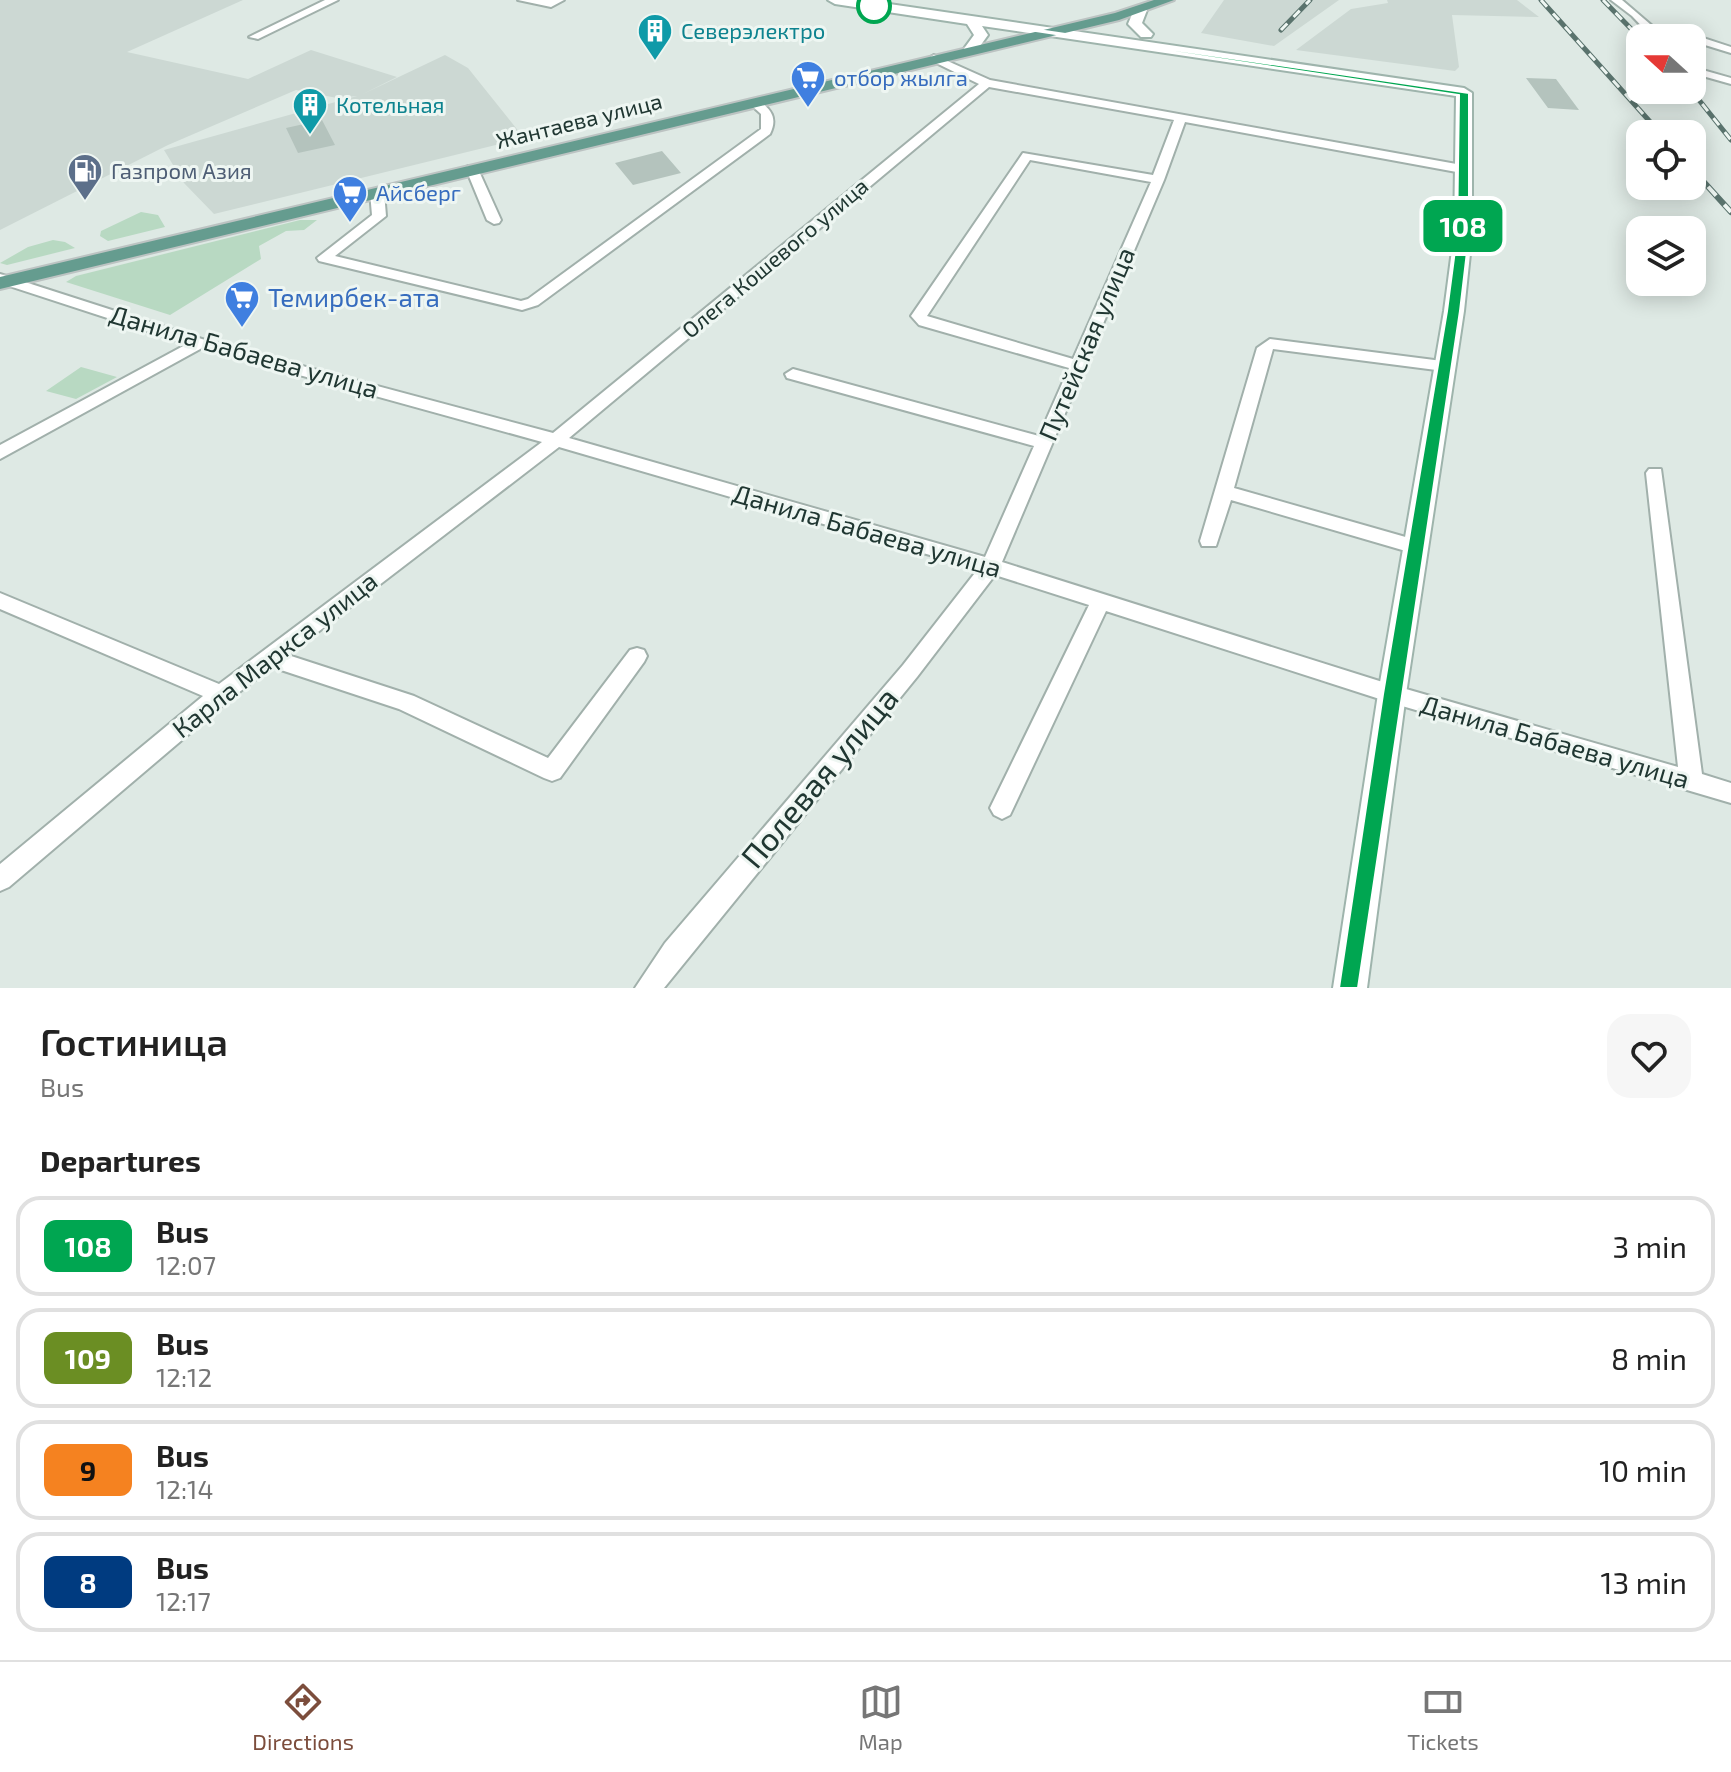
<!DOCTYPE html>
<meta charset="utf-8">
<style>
body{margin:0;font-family:"Exo 2",sans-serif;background:#f6f6f6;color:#222;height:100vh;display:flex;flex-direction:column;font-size:30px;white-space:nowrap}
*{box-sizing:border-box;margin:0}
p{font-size:26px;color:#767676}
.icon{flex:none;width:44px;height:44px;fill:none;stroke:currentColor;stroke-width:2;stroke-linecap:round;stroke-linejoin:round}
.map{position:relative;height:988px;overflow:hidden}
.panel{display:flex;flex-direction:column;background:#fff;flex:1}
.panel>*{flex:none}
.badge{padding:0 16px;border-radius:12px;font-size:28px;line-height:52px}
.needle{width:52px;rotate:291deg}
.buttons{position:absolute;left:1626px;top:24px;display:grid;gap:16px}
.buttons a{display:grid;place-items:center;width:80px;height:80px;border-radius:16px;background:#fff;box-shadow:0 4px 20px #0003;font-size:40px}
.map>.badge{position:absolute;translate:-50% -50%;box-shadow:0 0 0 4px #fff}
h2{padding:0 40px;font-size:30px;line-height:72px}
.round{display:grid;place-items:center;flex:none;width:84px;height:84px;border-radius:24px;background:#f6f6f6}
.overview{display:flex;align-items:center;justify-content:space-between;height:136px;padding:0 40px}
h1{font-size:38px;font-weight:600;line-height:60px}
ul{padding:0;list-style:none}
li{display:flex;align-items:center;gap:24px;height:100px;margin:0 16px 12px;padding:0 24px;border:4px solid #e0e0e0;border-radius:24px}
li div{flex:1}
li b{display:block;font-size:30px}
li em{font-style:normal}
li .badge{min-width:88px;font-weight:700;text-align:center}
.dock{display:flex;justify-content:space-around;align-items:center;height:112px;border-top:2px solid #e0e0e0;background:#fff;font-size:22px;color:#767676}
.dock a{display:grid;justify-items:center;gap:4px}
.dock .selected{color:#7c4d3c}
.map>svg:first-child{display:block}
.built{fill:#ccd8d3}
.green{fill:#b8d9c2}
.building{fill:#b4c3bd}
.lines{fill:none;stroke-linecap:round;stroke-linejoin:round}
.street-casing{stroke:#a1b0ab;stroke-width:4}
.secondary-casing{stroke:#9eb4ac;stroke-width:4}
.primary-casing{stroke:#bcc3c2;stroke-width:4}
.street{fill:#fff;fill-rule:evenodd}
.secondary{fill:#fff;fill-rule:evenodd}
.primary{fill:#659c8f;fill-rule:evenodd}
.rail-far1-casing{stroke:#5a736d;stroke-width:5}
.rail-casing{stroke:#5a736d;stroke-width:6}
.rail-far1{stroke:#eef6f2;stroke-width:3;stroke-dasharray:9;stroke-linecap:butt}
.rail{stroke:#eef6f2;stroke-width:4;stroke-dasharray:12;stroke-linecap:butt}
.line{fill:#00a651;stroke:#fff;stroke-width:2}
.stop-dot{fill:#fff;stroke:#00a651;stroke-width:4}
.labels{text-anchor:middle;stroke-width:6;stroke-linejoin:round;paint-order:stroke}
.far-culture-label{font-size:22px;fill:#0d838f;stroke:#eef6f2;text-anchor:start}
.far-shop-label{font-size:22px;fill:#366cbe;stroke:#eef6f2;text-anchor:start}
.far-street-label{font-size:22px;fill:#203732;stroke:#eef6f2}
.far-service-label{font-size:22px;fill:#4e5e75;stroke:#eef6f2;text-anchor:start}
.shop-label{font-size:26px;fill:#366cbe;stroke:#eef6f2;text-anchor:start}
.street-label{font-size:26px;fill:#203732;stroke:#eef6f2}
.near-street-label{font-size:32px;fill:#203732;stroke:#eef6f2}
</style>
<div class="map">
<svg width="1731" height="988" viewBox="0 0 1731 988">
<rect width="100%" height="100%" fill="#dee9e4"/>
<path class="built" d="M0,0H243L127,52L248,79L311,50L397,77L363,94L445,55L468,68L524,138L214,214L184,183L164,150L357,96L337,98L296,90L168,145L0,230Z
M1224,0H1339L1274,46L1201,33Z
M1387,0H1517L1539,17L1452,15L1459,67L1455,71L1296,50L1351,9L1388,3Z"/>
<path class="green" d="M141,212L158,215L165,227L108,241L100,236L101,231Z
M300,220H317L304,230L286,231L259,246L261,259L170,315L66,282L76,276Z
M53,240L65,242L75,248L7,265L0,263L28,247Z
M81,367L117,377L76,399L46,391Z"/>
<path class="building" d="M1526,78L1556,79L1579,110L1548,108Z
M322,120L335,145L298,153L286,128Z
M662,151L681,173L633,185L615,163Z"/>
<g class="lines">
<defs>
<path id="street" d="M325,0H338L258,39L249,37Z
M518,0H564L551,7Z
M1611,0H1622L1657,30L1694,35L1731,47V53L1692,41V38H1653L1632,16Z
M934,55L990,80L1462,165L1468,169L1462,173L1185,122L1164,180L1002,562L1392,685L1678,767L1646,473L1649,469H1661L1702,774L1731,783V803L1392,703L1106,611L1010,815L1002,819L994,815L990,808L1089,605L995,575L917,677L664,988H635L665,943L903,665L978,569L559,447L288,655L414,696L548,758L630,650L637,648L644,650L647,656L644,662L560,778L552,781L544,778L399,709L272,667L229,700L9,887L0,891V864L203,696L0,609V593L219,684L542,442L202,348L0,459V445L187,344L0,283V274L205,340L553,433L979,84L930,60L929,58ZM989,87L1174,120L1153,175L1023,153L911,316L919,325L1069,368L1039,436L793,369L785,374L787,378L1034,446L985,557L569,438ZM1030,160L1151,182L1073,359L927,316Z
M1692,67L1731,78V84L1692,73Z
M750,100H758C771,109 778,118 770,134L538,305L522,310L319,261L317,258L372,215L370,192L377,188L384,192L386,216L335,256L521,301L528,299L761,129V114L750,104Z
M468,166L478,169L501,220L499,223L494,224L487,220L466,169Z
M1270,339L1450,362L1452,366L1450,370L1444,371L1273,349L1234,488L1423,542L1425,547L1423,552L1416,554L1231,500L1216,546H1202L1200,541L1257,348Z"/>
<path id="secondary" d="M828,0H862L1464,88L1472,93V235L1464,311L1406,694L1367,988H1333L1378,694L1444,311L1454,235L1456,96L982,26L988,35L975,53L970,54L963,50L974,35L967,24L835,4Z
M1135,7L1147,10L1142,23L1153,34L1151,37H1141L1128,24Z"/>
<path id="primary" d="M1154,0H1174L1119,20L0,289V277L1115,13Z"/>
</defs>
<use href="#street" class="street-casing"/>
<use href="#secondary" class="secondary-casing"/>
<use href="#primary" class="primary-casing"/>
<use href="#street" class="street"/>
<use href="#secondary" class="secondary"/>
<use href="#primary" class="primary"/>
<defs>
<path id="rail-far1" d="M1541,0L1661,134
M1603,0L1640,38
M1281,30L1310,0
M1691,90L1731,140"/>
<path id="rail" d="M1692,169L1731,212"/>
</defs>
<use href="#rail-far1" class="rail-far1-casing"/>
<use href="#rail" class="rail-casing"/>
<use href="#rail-far1" class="rail-far1"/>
<use href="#rail" class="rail"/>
</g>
<path class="line" d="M830,0H834L1469,93V235L1460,311L1358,988H1339L1383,694L1447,311L1457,235L1459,95Z"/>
<defs>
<symbol id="building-pin" viewBox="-11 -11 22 30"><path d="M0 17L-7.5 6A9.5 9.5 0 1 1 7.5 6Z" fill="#0f9aa8" stroke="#eef6f2"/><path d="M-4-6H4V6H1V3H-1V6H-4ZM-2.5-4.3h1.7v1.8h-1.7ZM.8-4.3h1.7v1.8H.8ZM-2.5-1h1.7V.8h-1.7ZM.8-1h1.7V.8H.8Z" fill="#fff"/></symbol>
<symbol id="supermarket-pin" viewBox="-11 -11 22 30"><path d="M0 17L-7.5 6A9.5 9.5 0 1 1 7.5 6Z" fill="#3f7fe0" stroke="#eef6f2"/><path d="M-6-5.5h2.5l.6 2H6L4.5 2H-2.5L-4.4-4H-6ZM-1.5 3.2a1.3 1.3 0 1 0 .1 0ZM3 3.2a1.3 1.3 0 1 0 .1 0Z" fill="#fff"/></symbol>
<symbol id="fuel-pin" viewBox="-11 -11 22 30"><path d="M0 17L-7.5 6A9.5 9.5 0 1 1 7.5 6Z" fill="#5c6f8a" stroke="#eef6f2"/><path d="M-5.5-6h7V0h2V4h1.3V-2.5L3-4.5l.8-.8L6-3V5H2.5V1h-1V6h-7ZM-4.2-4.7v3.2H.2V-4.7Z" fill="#fff"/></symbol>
</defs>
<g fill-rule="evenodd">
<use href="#building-pin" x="635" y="11" width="40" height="54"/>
<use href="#supermarket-pin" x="788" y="58" width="40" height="54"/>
<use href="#building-pin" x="290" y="85" width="40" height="54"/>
<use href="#fuel-pin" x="65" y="151" width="40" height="54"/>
<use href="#supermarket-pin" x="330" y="173" width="40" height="54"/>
<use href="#supermarket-pin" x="222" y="278" width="40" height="54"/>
</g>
<circle class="stop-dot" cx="874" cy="6" r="16"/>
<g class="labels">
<g class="far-culture-label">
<text x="681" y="39">Северэлектро</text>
<text x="336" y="113">Котельная</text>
</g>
<g class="far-shop-label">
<text x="834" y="86">отбор жылга</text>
<text x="376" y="201">Айсберг</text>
</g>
<g class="far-street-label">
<text transform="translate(579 121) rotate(-14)" y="8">Жантаева улица</text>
<text transform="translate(775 258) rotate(-40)" y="8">Олега Кошевого улица</text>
</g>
<g class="far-service-label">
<text x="111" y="179">Газпром Азия</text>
</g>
<g class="shop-label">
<text x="268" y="307">Темирбек-ата</text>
</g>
<g class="street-label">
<text transform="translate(1087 344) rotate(-67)" y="9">Путейская улица</text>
<text transform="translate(244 352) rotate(16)" y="9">Данила Бабаева улица</text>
<text transform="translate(867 531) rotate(16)" y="9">Данила Бабаева улица</text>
<text transform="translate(275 655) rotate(-38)" y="9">Карла Маркса улица</text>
<text transform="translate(1555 742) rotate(16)" y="9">Данила Бабаева улица</text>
</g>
<g class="near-street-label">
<text transform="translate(820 778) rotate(-50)" y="11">Полевая улица</text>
</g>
</g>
</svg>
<div class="buttons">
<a><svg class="needle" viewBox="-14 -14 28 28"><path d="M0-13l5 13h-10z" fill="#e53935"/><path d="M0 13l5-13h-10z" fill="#767676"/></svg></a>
<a><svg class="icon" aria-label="locate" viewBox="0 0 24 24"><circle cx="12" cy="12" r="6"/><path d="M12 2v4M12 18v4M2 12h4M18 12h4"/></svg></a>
<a><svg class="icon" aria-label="layers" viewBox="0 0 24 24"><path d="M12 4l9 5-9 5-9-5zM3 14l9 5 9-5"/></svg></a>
</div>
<b class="badge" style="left:1463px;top:226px;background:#00a651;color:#fff">108</b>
</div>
<section class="panel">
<div class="overview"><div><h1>Гостиница</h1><p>Bus</p></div><a class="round"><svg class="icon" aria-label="heart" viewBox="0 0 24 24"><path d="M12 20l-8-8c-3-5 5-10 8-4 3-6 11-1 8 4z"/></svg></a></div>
<h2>Departures</h2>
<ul>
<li><span class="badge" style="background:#00a651;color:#fff">108</span><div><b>Bus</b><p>12:07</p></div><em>3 min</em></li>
<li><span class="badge" style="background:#6b8e23;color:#fff">109</span><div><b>Bus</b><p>12:12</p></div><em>8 min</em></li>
<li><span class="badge" style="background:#f58220;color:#111">9</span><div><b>Bus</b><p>12:14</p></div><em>10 min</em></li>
<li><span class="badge" style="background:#003b80;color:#fff">8</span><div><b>Bus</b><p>12:17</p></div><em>13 min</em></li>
</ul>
</section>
<nav class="dock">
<a class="selected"><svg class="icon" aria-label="directions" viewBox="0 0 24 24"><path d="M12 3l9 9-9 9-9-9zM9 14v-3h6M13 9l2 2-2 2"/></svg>Directions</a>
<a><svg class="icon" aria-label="map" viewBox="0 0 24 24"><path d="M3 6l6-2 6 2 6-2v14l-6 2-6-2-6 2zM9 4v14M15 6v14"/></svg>Map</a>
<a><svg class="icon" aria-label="tickets" viewBox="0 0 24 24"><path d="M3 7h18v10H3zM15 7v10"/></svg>Tickets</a>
</nav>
